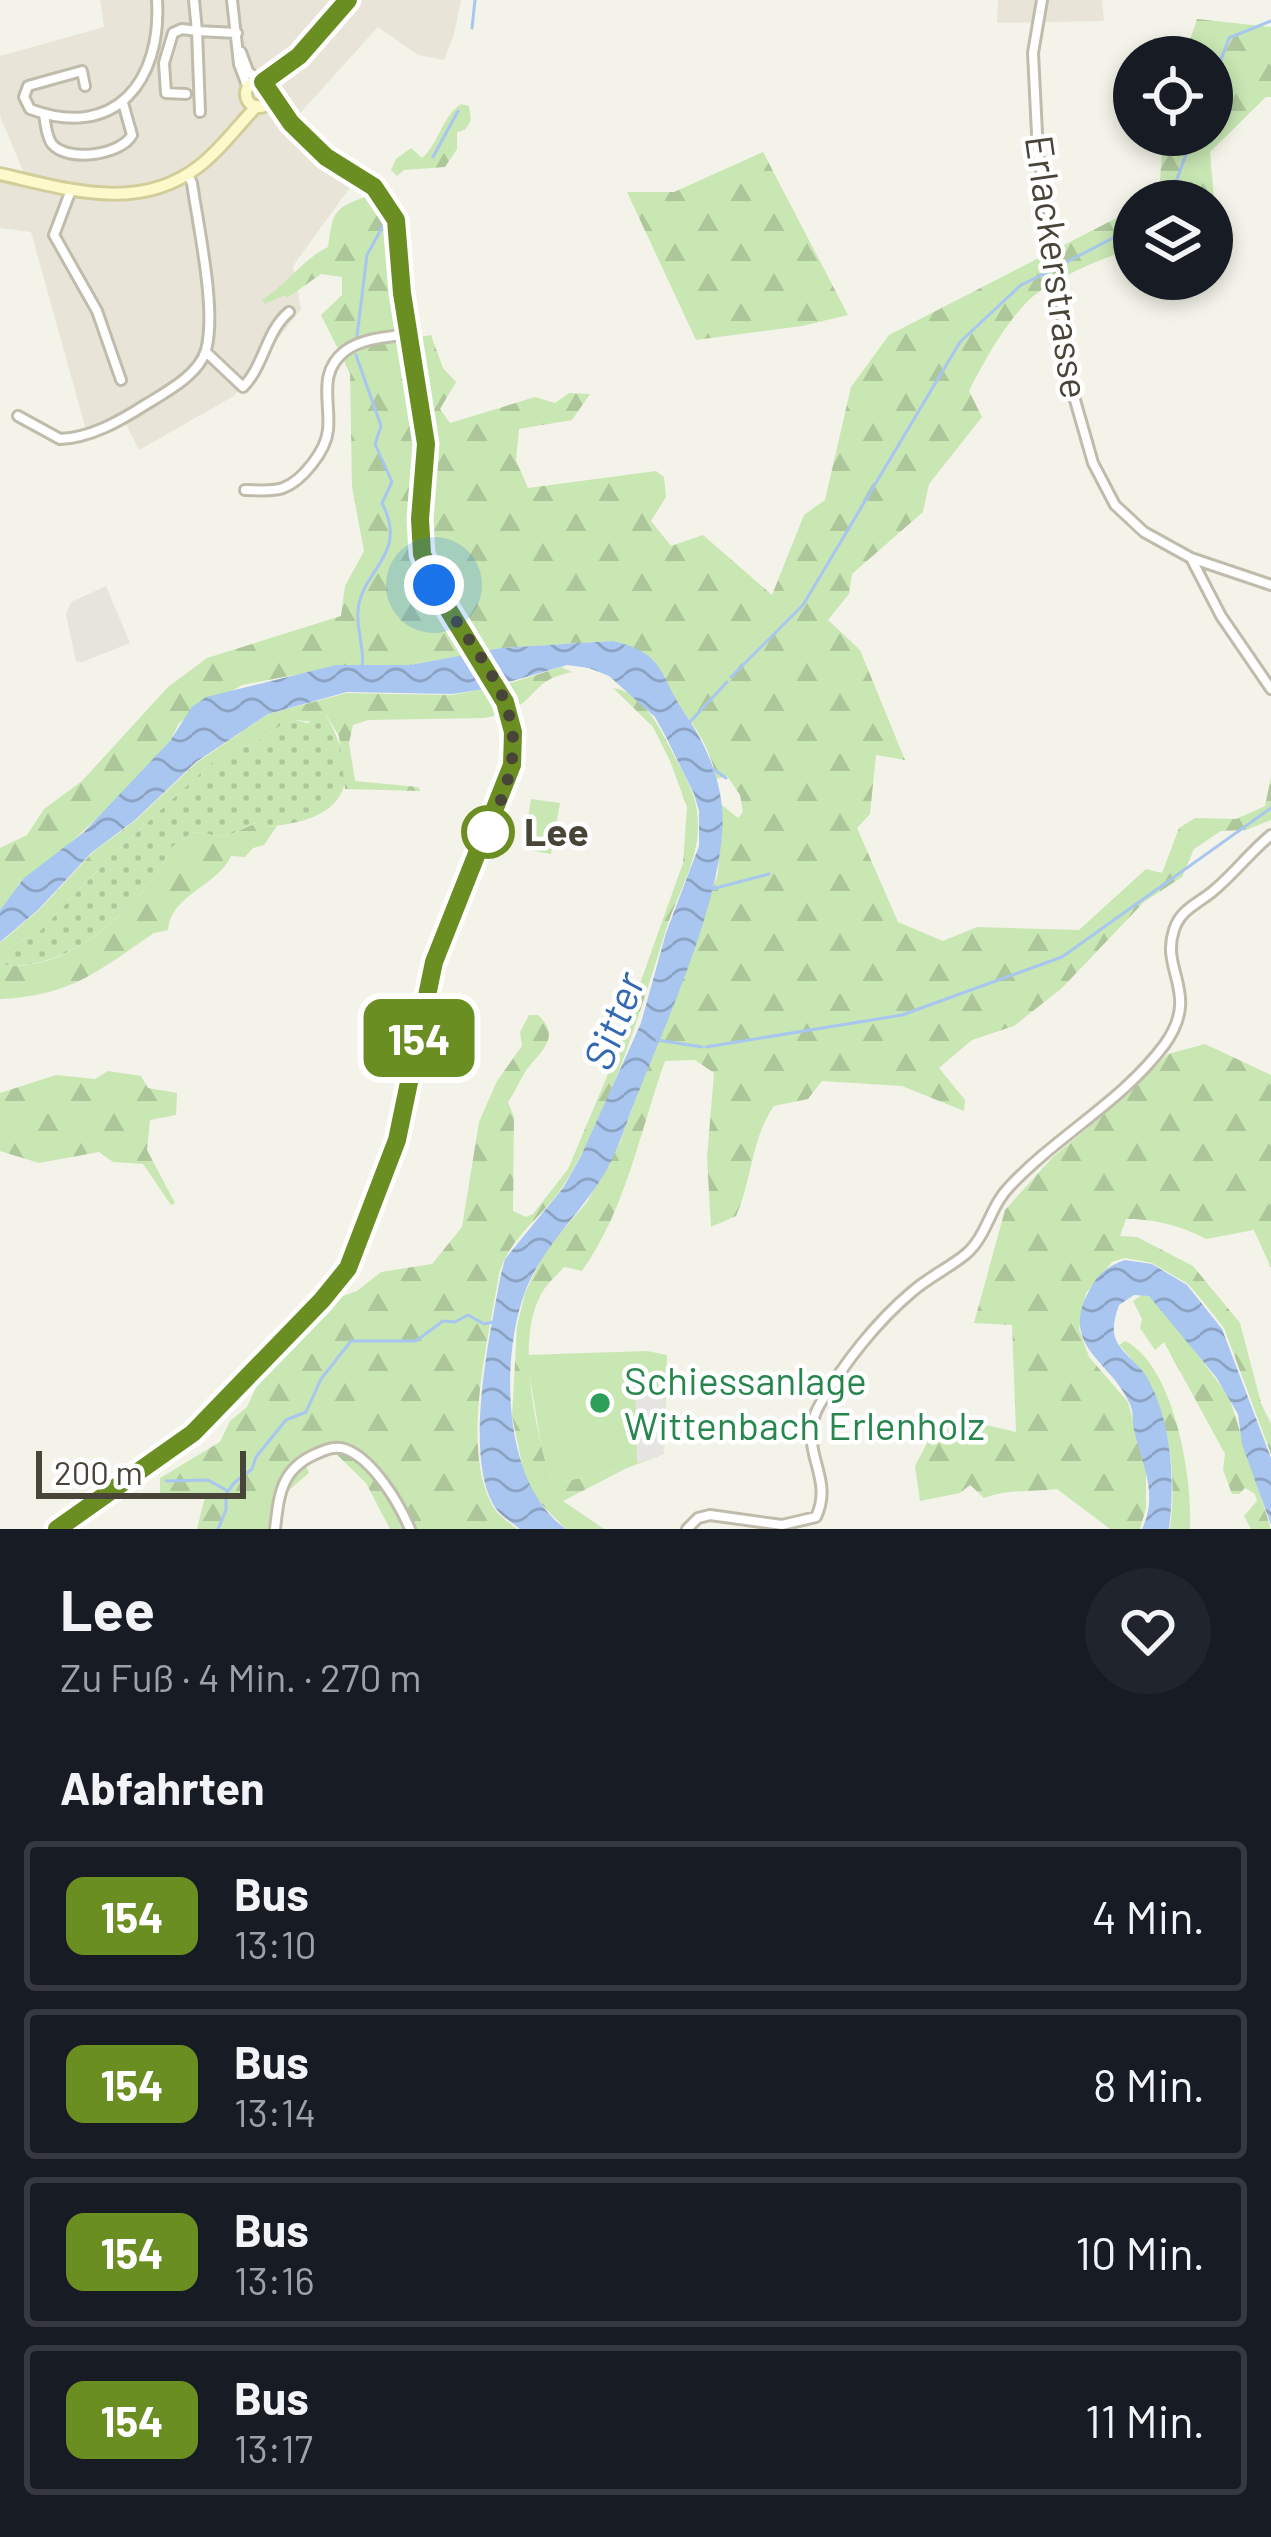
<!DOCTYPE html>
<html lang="de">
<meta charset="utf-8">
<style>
body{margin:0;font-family:Barlow,sans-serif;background:#20242c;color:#f1f3f6;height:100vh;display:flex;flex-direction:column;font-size:45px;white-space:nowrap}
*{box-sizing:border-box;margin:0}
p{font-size:39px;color:#9ea1a6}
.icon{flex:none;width:66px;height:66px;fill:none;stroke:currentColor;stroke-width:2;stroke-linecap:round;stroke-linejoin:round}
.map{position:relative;height:1529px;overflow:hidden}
.side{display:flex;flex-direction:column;background:#171b24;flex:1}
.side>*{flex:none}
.badge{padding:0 24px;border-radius:18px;font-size:42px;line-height:78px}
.tools{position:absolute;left:1113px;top:36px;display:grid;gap:24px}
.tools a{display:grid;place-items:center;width:120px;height:120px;border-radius:50%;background:#171b24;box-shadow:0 6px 18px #0003;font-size:60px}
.scale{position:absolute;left:36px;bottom:30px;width:210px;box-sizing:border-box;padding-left:12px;border:6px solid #484438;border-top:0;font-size:33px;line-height:42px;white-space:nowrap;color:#484438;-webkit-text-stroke:9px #fff;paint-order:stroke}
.you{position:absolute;width:60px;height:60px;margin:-30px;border:9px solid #fff;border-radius:50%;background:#1a73e8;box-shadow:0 0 0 18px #1a73e833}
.map>.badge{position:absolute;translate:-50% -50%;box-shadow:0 0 0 6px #fff}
h2{padding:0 60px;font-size:45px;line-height:108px}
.round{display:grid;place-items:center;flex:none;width:126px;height:126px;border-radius:63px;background:#20242c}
.overview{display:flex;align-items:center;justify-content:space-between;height:204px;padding:0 60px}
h1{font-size:57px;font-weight:700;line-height:90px}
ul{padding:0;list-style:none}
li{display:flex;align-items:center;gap:36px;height:150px;margin:0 24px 18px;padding:0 36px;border:6px solid #363941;border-radius:12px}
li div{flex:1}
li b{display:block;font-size:45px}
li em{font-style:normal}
li .badge{min-width:132px;font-weight:700;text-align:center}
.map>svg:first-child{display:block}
.residential{fill:#e8e5d8}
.industrial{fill:#e7e4de}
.green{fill:url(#green-dots)}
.forest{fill:url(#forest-firs)}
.pitch{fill:#c8e7b3}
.parking{fill:#e6e5e1}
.water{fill:url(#water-waves)}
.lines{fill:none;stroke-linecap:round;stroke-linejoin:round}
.stream{stroke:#a8c6ef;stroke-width:3}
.street-casing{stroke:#c0bcac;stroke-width:14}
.secondary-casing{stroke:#d3cd9a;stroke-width:16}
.street{stroke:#fff;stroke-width:8}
.secondary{stroke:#fdf9ca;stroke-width:10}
.line-casing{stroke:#fff;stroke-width:27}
.line{stroke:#6b8e23;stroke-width:18}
.walk{stroke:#484438;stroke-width:12;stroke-dasharray:0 21.6}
.stop-dot{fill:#fff;stroke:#6b8e23;stroke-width:6}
.leisure-dot{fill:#2e9e5b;stroke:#fff;stroke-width:4.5}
.labels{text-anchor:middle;stroke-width:9;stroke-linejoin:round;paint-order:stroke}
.street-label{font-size:39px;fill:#484438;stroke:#fff}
.stop-label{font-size:39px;font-weight:bold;fill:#484438;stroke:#fff;text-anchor:start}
.leisure-label{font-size:39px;fill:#27864d;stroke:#fff;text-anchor:start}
.water-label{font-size:42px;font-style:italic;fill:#3368b2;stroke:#fff}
</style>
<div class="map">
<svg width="1271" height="1529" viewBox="0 0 1271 1529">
<defs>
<pattern id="green-dots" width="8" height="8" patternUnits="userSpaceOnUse" patternTransform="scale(3)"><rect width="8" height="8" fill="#c8e7b3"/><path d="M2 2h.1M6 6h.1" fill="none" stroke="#adc79b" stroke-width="1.8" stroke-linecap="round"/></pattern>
<pattern id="forest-firs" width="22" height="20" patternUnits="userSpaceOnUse" patternTransform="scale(3)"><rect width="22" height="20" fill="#c8e7b3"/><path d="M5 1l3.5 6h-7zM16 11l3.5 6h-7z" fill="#adc79b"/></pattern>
<pattern id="water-waves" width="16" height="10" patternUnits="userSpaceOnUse" patternTransform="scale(3)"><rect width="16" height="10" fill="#a8c6ef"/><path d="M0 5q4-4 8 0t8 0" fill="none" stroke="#8ba2c3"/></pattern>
</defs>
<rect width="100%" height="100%" fill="#f4f3e9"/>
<path class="residential" d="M100,0H461L454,35L444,60L418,55L378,27L284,131L351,186L293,266L301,309L234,396L139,450L122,416L86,430L31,232L0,228V180L29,185L0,116V56L104,27Z
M998,0H1102L1104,21L997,23Z"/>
<path class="industrial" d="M106,586L130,643L82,662L76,661L66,615L71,602Z"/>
<path class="green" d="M325,714C368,788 342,822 261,827L257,822L225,837L193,832C186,838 176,842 171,849C166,857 163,867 157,874C119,921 63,974 0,964V953L41,930L110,857L219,756L256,742L283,724L295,720L308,723Z"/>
<path class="forest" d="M1197,19L1271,27V97H1266L1210,152L1216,223L1212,224V201H1150L1159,196L1163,135H1212V57H1184Z
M461,104L469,106L471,120L465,130L457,132V149L445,167L404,170L397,176L391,170L396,159L411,148L422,158C440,142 441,118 461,104Z
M763,152L848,315L802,326L696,340L627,192H674Z
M365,197L377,198C405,237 396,293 406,339L431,335L443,368L456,382L440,409L450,423L535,397L555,403L569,393L590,394L572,420L519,429L516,460L528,488L656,471L664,477L666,497L651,521L671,546L703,535L772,595L804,515L825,500L851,387L889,335L1134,209V248C1103,258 1047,280 1025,304C1002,329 984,361 969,391L982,417L929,484L923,512L852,574L849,594L828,620L860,650L905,760L876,755L870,814L857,828L898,922L943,941L977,927L1079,930L1146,869L1162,873L1179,828L1195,818L1236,819L1265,806L1271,777V820L1246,830L1221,831L1194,849L1182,877L1144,902L1062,988L1014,1026L972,1040L939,1068L965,1100L964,1111L902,1086L822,1081L808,1099L774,1106C750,1141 753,1178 736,1216L711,1227L707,1158L714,1073L695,1060L665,1061C640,1131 626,1209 582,1271L564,1267C558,1274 550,1281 545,1288C512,1334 537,1434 552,1484L627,1468L563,1501L604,1529H566L535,1498L523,1469L512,1416L517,1326L525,1293L545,1251L587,1202L620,1142L718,874L722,805L738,818L743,812L740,795L727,776L716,779C707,721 652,679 613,641L501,648L410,665H346L242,685L179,723L170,741L117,800L47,864L24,878L0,910V848L27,835L44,809L82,781L168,687L207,658L341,616L345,586L364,551L352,487L350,373L321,315L342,295V277L321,274L287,298L285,295L265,304L262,300C287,284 302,260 328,247C333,213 333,208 365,197Z
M561,667L572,672C535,680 540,692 515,709C506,715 494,715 485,718L368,720L353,725L349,743L355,781L418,787L421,791L345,789L339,736L326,715L316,722L295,720L283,724L256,742L219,756L110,857L41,930L0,953V943L40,909L92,853L136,820L196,763L268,714L347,693L452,695L504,685Z
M613,688C639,691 657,722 668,744C678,764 694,788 697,811C704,855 677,892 665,933C639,1016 610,1112 563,1186C543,1217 509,1237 499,1274C489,1338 461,1444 491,1503C497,1515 507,1521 517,1529H390L366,1483L327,1445L302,1456L309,1473L289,1490L280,1478L271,1529H197L205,1497L160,1493V1478L220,1442L230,1421L247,1407L260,1379L340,1297L357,1291L381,1272L432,1264L462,1227L479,1122L497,1081L522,1046L520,1032L529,1015H538C564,1039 537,1053 524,1074C518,1083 515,1093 508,1102L514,1117L513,1211L526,1217L533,1214L568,1169L606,1079L683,863L687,807L670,761L653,727Z
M258,822L261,827L277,826L264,845L253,848L245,857L231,856C219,885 170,895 168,930L154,933C98,971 71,996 0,999V964C62,976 121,919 157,874C163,867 166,857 171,849C176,842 186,838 193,832L225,837Z
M1205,1044L1271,1075V1268L1254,1230L1206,1239C1185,1227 1152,1218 1126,1219L1120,1236L1137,1237L1193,1266L1240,1323L1261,1403L1271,1424V1454L1224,1328L1201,1299L1188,1284L1152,1263L1125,1258L1112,1262L1086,1293L1079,1329L1089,1357L1128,1402L1146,1469V1508L1140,1529H1110L1057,1489C1032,1492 1007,1489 984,1498L970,1485L960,1493L920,1501L915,1466L934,1430L978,1423L1016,1432L1012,1325L974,1323L1005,1210L1053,1157L1128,1094L1168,1054Z
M108,1071L141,1076L148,1088L177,1093L176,1115L150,1120L147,1150L175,1203L171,1205L143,1164L113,1162L99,1152L39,1163L0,1151V1093L56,1075L95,1079Z
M1142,1295L1149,1296L1170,1317L1229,1397L1271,1529H1251L1244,1516L1257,1501L1255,1494L1245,1488L1239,1494H1232L1223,1470L1225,1454L1164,1342L1155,1350L1140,1328L1142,1319L1133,1301Z
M1125,1341C1174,1365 1193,1477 1190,1529H1170C1178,1462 1168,1395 1119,1345Z"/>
<path class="pitch" d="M531,799L560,803L551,854L523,849Z
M647,1351L667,1355L664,1454L627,1468L552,1484L542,1450L526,1355Z"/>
<path class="parking" d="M635,1388H665L664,1454L637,1463Z"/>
<path class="water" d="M613,641C666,653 659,676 686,715C704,742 719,774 722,807C729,884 670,1013 641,1086C629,1114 621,1144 606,1171C581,1214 543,1245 525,1292C500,1358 502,1485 566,1529H520C510,1521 499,1515 493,1504C464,1451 490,1333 501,1274L505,1259L563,1188L581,1156L641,1023L666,933L699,846V811L694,794L666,737L655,717L609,676L589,668L567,665L485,689L452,694L347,692L268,714L196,762L135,820L91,853L39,909L0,942V910L24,878L84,832L170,741L192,707L206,697L336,665H410L501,648Z
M1125,1260L1152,1264L1187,1285L1222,1329L1271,1458V1525L1242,1444L1238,1414L1216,1377L1149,1296L1134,1295L1119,1305C1116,1314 1113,1323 1114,1333C1117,1352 1139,1362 1148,1379C1172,1424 1175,1480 1169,1529H1142C1159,1494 1142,1464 1134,1430C1132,1420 1134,1411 1129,1402C1110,1360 1058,1346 1090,1289C1098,1274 1109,1265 1125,1260Z"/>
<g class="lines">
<path class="stream" d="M472,28L475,0
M1212,84L1229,38L1271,21
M433,157L458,111
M1169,201L1193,135
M1063,264L1134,227
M357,336L367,255L384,224
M356,355L381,426L375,444L392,482L382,503C409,555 362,569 358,610C356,630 365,647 362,668
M731,677L803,605L960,342L1021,285L1054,269
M688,724L727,682
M713,769L726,778
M712,889L769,874
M657,1040L702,1047
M706,1047L902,1015L1062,957L1271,808
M166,1481L208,1480L226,1490
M218,1529L226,1510V1494L234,1483L252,1469L256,1457L286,1420L306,1412L321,1379L351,1341H416L443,1321L455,1322L468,1315L484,1324L497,1321"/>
<defs>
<path id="street" d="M232,0L239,64L248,88
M1042,0L1033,53L1038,154L1060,270L1065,365L1093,463L1115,505L1144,532L1191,558L1271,585
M241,52L248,71L258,81
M85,86L82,71L28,86L24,97L30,109C115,141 162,81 157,0
M186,94L166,93L164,63L173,33L182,29L197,31L194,0
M200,112L197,31L237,33
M44,115C46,124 46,136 52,144C68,163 121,155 132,135L123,103
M71,190L54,235L97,311L121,380
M206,352L243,387C264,366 266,331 289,312
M18,416L60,439C90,438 120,421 145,405C166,392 199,375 206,350C217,310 198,226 192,183L188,175
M245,490C257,490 271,492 283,488C302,481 326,451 328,430C331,402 317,373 345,351C362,338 388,337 408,334
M1192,560L1221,616L1271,689
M275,1529C279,1494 281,1468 318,1453C327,1449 335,1446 345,1449C373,1459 399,1503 410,1529
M687,1529L698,1518L710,1515L782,1525L816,1517C836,1475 794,1448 820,1404C844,1363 877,1321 913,1291C929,1277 949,1268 966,1254C987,1236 990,1206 1010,1186C1058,1135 1123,1101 1165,1044C1201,993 1160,971 1174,930C1180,910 1197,904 1212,892C1233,875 1250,852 1271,835"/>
<path id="secondary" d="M246 94a13 13 0 1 1 26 0a13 13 0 1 1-26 0Z
M263,82L299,56L348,0
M0,174C67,189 138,213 198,167C221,150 237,126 257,106
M57,1529L193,1433L348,1268L397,1140L434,962L512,765C524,679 438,629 422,551C415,517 427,484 426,451C425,403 411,354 404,306C400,274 407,237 391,208C376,181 350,175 327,158C305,141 289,119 271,98"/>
</defs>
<use href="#street" class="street-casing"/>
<use href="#secondary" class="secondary-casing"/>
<use href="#street" class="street"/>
<use href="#secondary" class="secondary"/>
</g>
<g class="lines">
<defs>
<path id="line" d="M57,1529L193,1433L322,1300L348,1268L397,1140L434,962L512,765L513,732L505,702L440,596L422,554L420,519L426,444L402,293L396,220L374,187L326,157L291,123L263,82L299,56L348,0"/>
</defs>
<use href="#line" class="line-casing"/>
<use href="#line" class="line"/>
<path class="walk" d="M434,585C463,640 522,693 512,759C508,787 496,813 485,838L488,832"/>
</g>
<circle class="stop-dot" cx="488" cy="832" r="24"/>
<circle class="leisure-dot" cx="600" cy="1403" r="12"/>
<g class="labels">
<g class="street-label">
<text transform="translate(1057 267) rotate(82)" y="14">Erlackerstrasse</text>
</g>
<g class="stop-label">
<text x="524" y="846">Lee</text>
</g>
<g class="leisure-label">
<text x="624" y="1395">Schiessanlage<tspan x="624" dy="45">Wittenbach Erlenholz</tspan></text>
</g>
<g class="water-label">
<text transform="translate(614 1021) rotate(-69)" y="15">Sitter</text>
</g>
</g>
</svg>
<div class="tools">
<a><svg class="icon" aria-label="locate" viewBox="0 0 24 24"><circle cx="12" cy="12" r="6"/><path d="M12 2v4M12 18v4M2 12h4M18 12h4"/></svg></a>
<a><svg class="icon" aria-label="layers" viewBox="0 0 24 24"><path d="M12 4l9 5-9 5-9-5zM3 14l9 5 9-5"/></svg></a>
</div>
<div class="scale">200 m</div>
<div class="you" style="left:434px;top:585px"></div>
<b class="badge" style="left:419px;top:1038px;background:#6b8e23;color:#fff">154</b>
</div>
<section class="side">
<div class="overview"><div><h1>Lee</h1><p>Zu Fuß · 4 Min. · 270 m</p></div><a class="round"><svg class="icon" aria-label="heart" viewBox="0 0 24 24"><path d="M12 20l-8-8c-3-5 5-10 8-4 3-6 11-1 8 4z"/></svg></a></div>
<h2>Abfahrten</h2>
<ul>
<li><span class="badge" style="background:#6b8e23;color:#fff">154</span><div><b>Bus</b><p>13:10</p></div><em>4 Min.</em></li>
<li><span class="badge" style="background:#6b8e23;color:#fff">154</span><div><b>Bus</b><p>13:14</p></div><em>8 Min.</em></li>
<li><span class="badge" style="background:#6b8e23;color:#fff">154</span><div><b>Bus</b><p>13:16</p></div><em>10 Min.</em></li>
<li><span class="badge" style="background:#6b8e23;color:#fff">154</span><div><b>Bus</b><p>13:17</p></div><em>11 Min.</em></li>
</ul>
</section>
